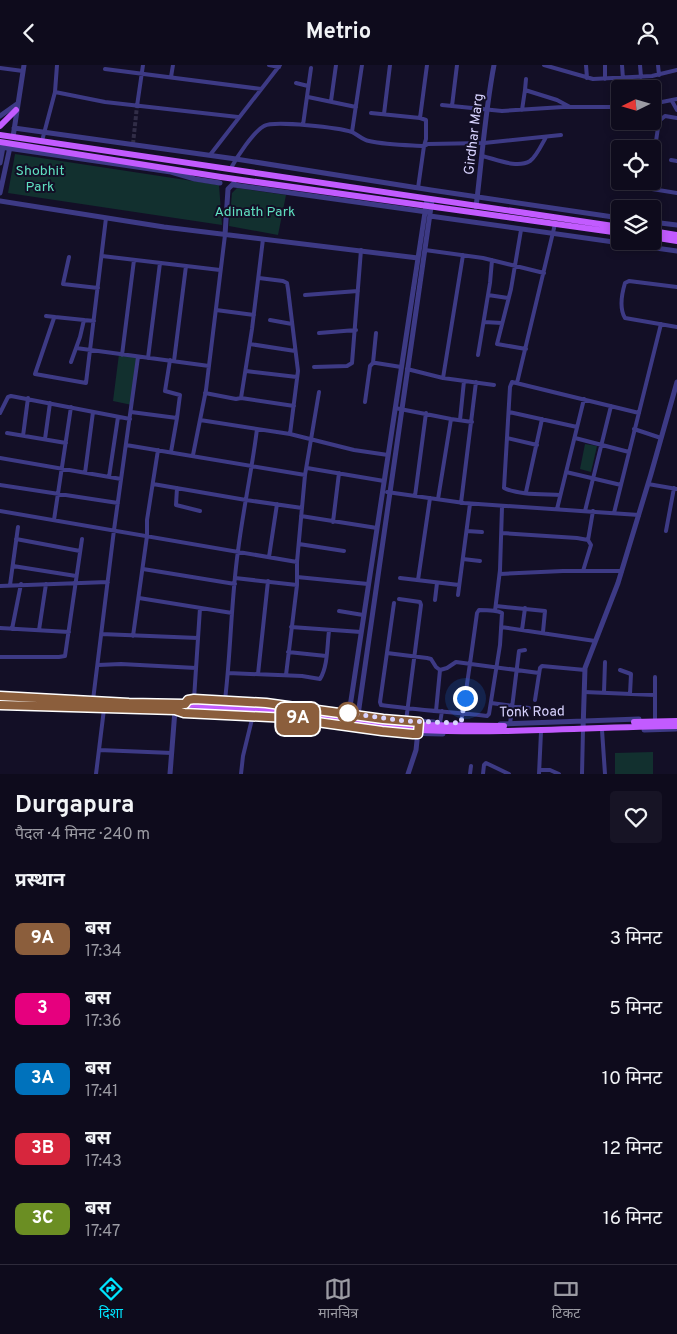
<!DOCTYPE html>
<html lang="hi">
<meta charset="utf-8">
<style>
body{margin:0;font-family:Overpass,"Noto Sans Devanagari",sans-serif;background:#171425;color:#f1f3f6;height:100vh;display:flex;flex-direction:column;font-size:19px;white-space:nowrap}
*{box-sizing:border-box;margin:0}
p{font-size:16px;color:#9b9ba3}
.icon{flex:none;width:28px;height:28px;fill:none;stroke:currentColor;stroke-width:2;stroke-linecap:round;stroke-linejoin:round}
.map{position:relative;height:709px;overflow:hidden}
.drawer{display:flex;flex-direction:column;background:#0e0b1c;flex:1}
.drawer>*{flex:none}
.badge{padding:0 10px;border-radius:8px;font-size:18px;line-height:32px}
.needle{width:32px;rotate:265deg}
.buttons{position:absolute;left:611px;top:15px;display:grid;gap:10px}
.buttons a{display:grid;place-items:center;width:50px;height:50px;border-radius:5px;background:#0e0b1c;box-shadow:0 2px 8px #0003,0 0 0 1px #2e2b3b;font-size:25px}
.you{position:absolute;width:25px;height:25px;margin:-12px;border:4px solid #fff;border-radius:50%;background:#1a73e8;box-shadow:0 0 0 8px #1a73e833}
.map>.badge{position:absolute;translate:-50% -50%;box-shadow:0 0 0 2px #fff}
h2{padding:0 15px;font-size:19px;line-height:45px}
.round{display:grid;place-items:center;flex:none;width:52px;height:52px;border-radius:5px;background:#171425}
.overview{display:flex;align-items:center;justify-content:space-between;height:85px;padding:0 15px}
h1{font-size:24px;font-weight:700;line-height:38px}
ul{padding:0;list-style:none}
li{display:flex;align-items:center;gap:15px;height:70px;padding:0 15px}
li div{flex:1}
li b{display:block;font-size:19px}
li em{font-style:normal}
li .badge{min-width:55px;font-weight:700;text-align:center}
header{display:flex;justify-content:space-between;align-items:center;height:65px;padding:0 15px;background:#0e0b1c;font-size:22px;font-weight:700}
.dock{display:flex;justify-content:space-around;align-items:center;height:70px;border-top:1px solid #2e2b3b;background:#0e0b1c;font-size:14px;color:#9b9ba3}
.dock a{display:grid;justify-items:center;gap:2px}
.dock .selected{color:#00e5ff}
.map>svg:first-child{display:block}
.green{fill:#12302f}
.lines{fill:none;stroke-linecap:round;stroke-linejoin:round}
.minor-tunnel{stroke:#312d47;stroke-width:4;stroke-dasharray:4 2;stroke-linecap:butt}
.minor{stroke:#3d3a85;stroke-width:4}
.tertiary{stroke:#3d3a85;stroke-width:5}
.primary{stroke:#c25bff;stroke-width:6}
.primary-bridge{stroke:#c25bff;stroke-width:6}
.line-casing{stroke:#fff;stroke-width:11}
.line{stroke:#8b5e3c;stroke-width:8}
.walk{stroke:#d9d4ff;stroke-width:5;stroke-dasharray:0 9}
.stop-dot{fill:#fff;stroke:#8b5e3c;stroke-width:2.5}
.labels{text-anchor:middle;stroke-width:4;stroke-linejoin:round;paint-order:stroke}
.street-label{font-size:14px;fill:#d9d4ff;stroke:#130f26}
.park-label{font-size:14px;fill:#5fe0c0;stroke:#130f26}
</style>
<header><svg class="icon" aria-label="back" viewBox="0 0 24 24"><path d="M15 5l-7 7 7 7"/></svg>Metrio<svg class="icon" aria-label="person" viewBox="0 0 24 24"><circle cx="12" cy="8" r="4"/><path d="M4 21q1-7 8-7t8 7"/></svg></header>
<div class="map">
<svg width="677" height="709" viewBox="0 0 677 709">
<rect width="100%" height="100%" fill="#130f26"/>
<path class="green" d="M15,89L219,120L222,160L8,128Z
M237,123L286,130L278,170L229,161L232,128Z
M119,289L138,292L132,340L113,336Z
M585,379L597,381L591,407L580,404Z
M653,687V709H615V688Z"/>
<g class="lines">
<path class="minor-tunnel" d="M133,79L137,41"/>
<path class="minor" d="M57,0L55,27L105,37L238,52
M269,0L279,2
M457,0L452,41L502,46L563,42H620
M544,0L593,14L652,11L677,5
M586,0L587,13
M605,0V14
M622,0L623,14
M640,0L641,12
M658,0L659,10
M0,3L23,6
M105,4L261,24
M171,12L173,0
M296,18L308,21
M525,25L526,14
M308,32L356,42
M331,36L336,0
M672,36L677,45
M652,39L677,34
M442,40L452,41
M137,41L143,0
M522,45L525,25L557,35L570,42
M371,48L420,53L426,55V74L424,81
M384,49L390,0
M420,53L427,0
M303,60L311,3
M352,67L362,0
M42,76L55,27
M424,81L428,79L484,78L561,70
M210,90L280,0
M482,91C496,94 517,104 530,96C536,92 542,79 546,72
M671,95L677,96
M231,103C237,92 253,67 264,61C274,55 340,63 352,67C358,70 363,75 369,76C387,80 406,80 424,81L418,123
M652,103L659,56L665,51L677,53
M650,116V120L652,124L677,128
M628,121L652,124
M521,165L511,224L497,279L526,284
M425,185L483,193L544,208
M102,191L220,205
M69,192L63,219L98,223
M259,213L283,216L287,218L288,224L298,306L290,369
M677,222L629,216L625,218C622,228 619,243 625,253L677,262
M305,230L358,226
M488,230L508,233
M216,245L254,250
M46,251L55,252
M270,255L292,259
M94,256L55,252L54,253L35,309L86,318L106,153
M484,257L502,258
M319,268L356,265
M250,279L295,286
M76,283L209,301
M122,290L134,195
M478,290L490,218L492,195
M148,293L160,198
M170,295L165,326L180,330L177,353
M174,296L186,201
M71,297L80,272L84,255
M373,298L376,268
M314,302L347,301L352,298L361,185
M407,304L443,313L494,320
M246,306L297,312
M443,313L463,190
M517,318L555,159
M205,328L236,334L241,333L294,341
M241,333L252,264L263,174
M365,337L370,301L373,298H376L401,302
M395,343L451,354L472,357
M131,347L177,353L171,387
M509,347L577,362
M0,348L8,332L11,331L130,354
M200,355L290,369L354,385L388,390
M460,355L464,316
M634,364L661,373
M7,368L66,378
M23,371L28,333
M507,373L537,380
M575,373L629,387
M45,374L50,338
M126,380L305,410
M193,390L206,325L225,170
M0,393L121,414
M307,403L384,416
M566,407L621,420
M85,408L93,347
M109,412L118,352
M153,419L246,435L302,443
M648,419L677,424
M0,420L118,438
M177,423L176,440L200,446
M387,427L464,438L639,450
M526,427L542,354
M560,430C544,429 518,430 504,423L510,322L512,317L639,348
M415,431L426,348
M438,434L451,354
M461,438L476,317
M557,444L584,334
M0,446L297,497L305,410L319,327
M585,446L611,341
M614,448L661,259
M301,451L377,463
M54,455L71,342
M333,457L339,408
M467,466L482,467
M666,466L674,423
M502,468L577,473L588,475L591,480L583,506
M16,474L80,486
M588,475L593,446
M299,479L344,486
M269,492L277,439
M463,494L480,496
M13,501L76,511
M143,504L235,519
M500,509L563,506H622
M297,512L368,519
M235,513L297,520
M400,513L459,520
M418,515L430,433
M10,520L18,462
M0,521L108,517
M458,530L470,439
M139,533L232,548
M399,534L420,537L421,540L406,656
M435,535L437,518
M394,538L380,637L381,640C416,645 452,647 487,651L489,649L500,580L502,548C497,545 486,545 479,545L477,548C472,585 467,621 461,658
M496,541L545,546L543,567
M339,546L363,550
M495,546L500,505L502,442
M291,562L361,567
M501,562L595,576
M0,563L69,567
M12,564L21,519
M39,565L46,519
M522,565L525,543
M101,569L198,573
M133,571L147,471V455L158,385
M288,587L326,591
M387,588L427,593L431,594L436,602L440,605L447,603L456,597L539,608
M0,592H59L65,591L82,474
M98,600L121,599L196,603
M620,605L631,609L630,629
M228,608L302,611L320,614C328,601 327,581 329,566
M258,609L268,516
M286,610L297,520V497
M584,627L655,630
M604,627L605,597
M194,634L200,543
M93,635L114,465L138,292
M225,635C231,586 231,535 238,486C243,445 252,405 257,364
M535,635L540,603L542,601L585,605
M491,638L529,643
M436,646L440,605
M655,654V612
M440,658L442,646
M510,659L519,586L525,585
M602,665L605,709
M99,685L172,688
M540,705H550L559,709
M96,709L104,644
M241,709L243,691L253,650
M470,709L471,701
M483,709L484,700L486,698L509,709
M539,709L541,667
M582,709L583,665"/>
<path class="tertiary" d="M0,51L17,39
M14,63L236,94L431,125L620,153
M13,72L24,0
M0,82L171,107L195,114L220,118
M0,98L3,82
M234,120L427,147
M0,128L10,82
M0,136L164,162L418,193
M476,142C482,94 485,47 494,0
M430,151L677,186
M652,157L677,160
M225,170L228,124L234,118
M185,639L188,635L194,634L266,638L374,652
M223,649L288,653L399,668L443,669
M390,654L434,657
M348,655L427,134
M357,657L432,135
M500,659L639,654
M583,665L585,603L618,518L651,409L677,317
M644,665L676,664
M170,709L175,645L184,648L212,649
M408,709L416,685L418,666"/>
<path class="primary" d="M0,61L16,45
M0,70L620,162
M0,77L221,112L620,168
M652,166L677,170
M652,172L677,176
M0,631L129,638L189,639
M0,640L104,644L187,645"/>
<path class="primary-bridge" d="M189,639L259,641L412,660L504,661
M187,645C217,646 247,646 278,648C325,653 372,663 420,665C506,669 591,662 677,661
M634,657L677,656"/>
</g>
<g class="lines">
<defs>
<path id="line" d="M0,631L129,638L185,639L188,635L194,634L266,638L383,654L419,657L418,669H413L382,666L288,653L184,648L175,645L0,640"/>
</defs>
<use href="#line" class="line-casing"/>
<use href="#line" class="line"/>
<path class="walk" d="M348,648L406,656L461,658L465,633"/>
</g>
<circle class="stop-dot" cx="348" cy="648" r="10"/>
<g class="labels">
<g class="street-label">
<text transform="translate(473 69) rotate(-83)" y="5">Girdhar Marg</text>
<text transform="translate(532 646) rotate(-1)" y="5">Tonk Road</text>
</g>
<g class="park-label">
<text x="40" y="110">Shobhit<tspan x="40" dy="16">Park</tspan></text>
<text x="255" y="151">Adinath Park</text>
</g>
</g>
</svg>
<div class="buttons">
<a><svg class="needle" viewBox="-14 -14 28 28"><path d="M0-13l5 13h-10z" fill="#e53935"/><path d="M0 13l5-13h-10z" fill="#9b9ba3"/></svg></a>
<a><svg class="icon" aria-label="locate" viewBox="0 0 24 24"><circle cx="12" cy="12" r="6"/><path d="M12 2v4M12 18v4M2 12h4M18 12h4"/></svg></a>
<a><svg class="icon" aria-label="layers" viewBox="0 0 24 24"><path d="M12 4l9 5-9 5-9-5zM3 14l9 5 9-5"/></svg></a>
</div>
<div class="you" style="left:465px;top:633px"></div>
<b class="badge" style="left:298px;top:654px;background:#8b5e3c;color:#fff">9A</b>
</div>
<section class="drawer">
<div class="overview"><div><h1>Durgapura</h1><p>पैदल · 4 मिनट · 240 m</p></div><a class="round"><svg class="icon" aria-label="heart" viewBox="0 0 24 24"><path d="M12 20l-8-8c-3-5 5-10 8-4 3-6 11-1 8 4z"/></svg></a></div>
<h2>प्रस्थान</h2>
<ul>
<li><span class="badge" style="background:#8b5e3c;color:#fff">9A</span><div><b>बस</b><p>17:34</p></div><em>3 मिनट</em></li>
<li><span class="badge" style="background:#e6007e;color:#fff">3</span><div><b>बस</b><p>17:36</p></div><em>5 मिनट</em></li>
<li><span class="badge" style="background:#0072bc;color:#fff">3A</span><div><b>बस</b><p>17:41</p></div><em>10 मिनट</em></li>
<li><span class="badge" style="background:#d7263d;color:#fff">3B</span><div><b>बस</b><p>17:43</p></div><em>12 मिनट</em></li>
<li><span class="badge" style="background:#6b8e23;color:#fff">3C</span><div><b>बस</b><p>17:47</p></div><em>16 मिनट</em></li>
</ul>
</section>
<nav class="dock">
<a class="selected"><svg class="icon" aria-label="directions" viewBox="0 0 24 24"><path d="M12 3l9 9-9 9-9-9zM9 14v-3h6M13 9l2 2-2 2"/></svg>दिशा</a>
<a><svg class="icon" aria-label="map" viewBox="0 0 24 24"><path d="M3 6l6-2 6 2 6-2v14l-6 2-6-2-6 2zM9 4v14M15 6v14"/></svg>मानचित्र</a>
<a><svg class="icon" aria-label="tickets" viewBox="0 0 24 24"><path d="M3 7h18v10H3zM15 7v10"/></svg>टिकट</a>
</nav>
